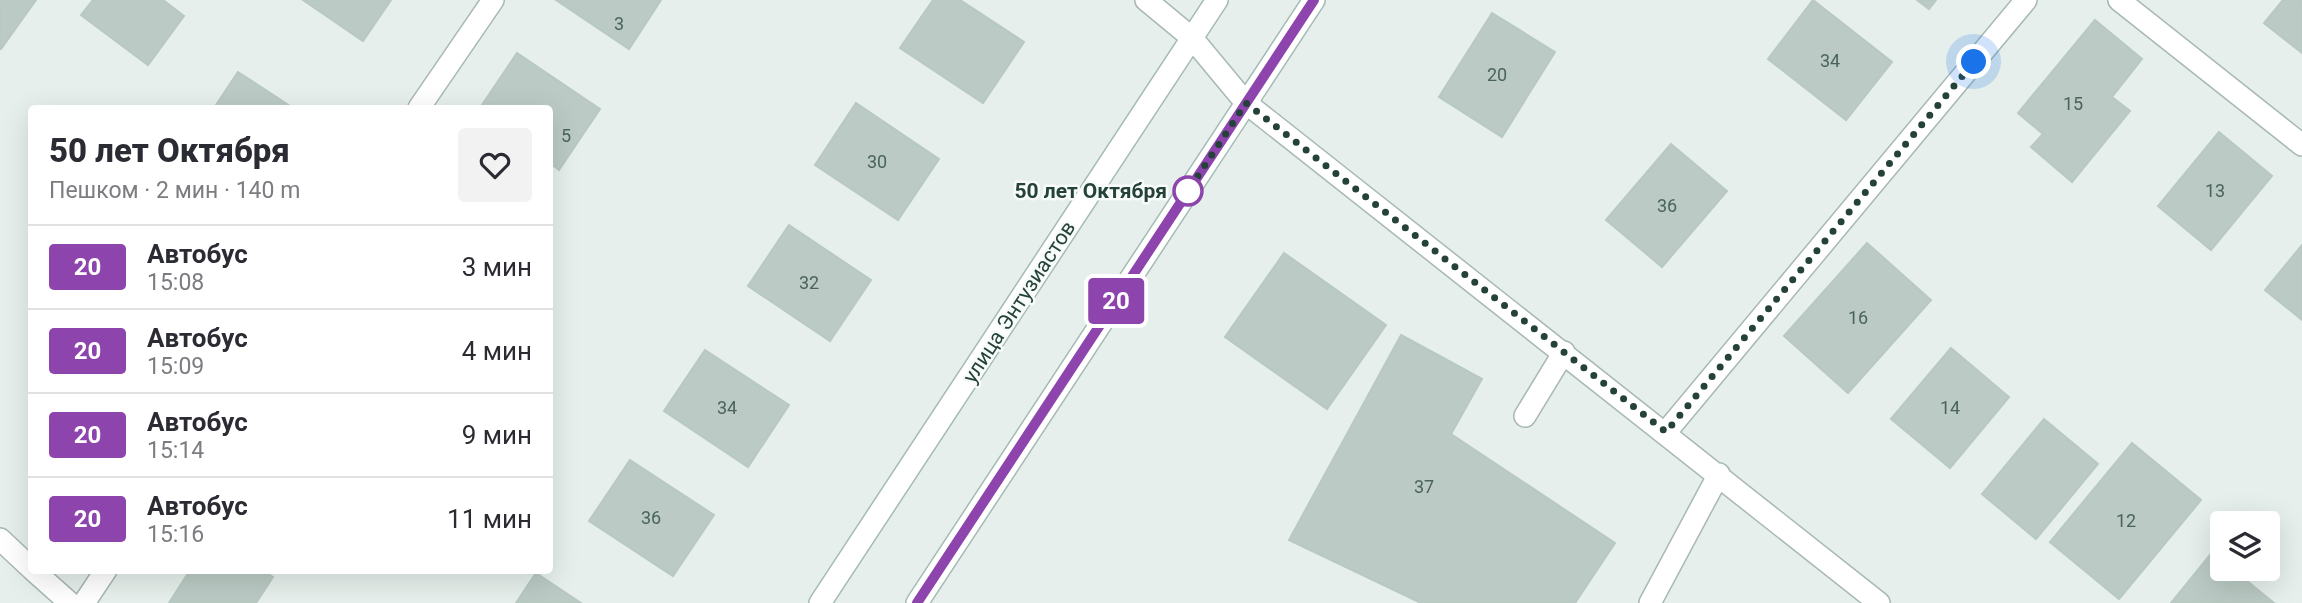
<!DOCTYPE html>
<html lang="ru">
<meta charset="utf-8">
<style>
body{margin:0;font-family:Roboto,sans-serif;background:#f2f2f3;color:#2b2b33;height:100vh;display:flex;flex-direction:column;font-size:26px;white-space:nowrap}
*{box-sizing:border-box;margin:0}
p{font-size:23px;color:#7c7c81}
.icon{flex:none;width:38px;height:38px;fill:none;stroke:currentColor;stroke-width:2;stroke-linecap:round;stroke-linejoin:round}
.map{position:relative;flex:1;overflow:hidden}
.side{position:absolute;left:28px;top:105px;width:525px;height:469px;display:flex;flex-direction:column;background:#fff;border-radius:7px;box-shadow:0 7px 28px #0002}
.side>*{flex:none}
.badge{padding:0 14px;border-radius:5px;font-size:24px;line-height:46px}
.fabs{position:absolute;left:2210px;top:511px;display:grid;gap:14px}
.fabs a{display:grid;place-items:center;width:70px;height:70px;border-radius:7px;background:#fff;box-shadow:0 7px 28px #0002;font-size:35px}
.you{position:absolute;width:35px;height:35px;margin:-18px;border:5px solid #fff;border-radius:50%;background:#1a73e8;box-shadow:0 0 0 10px #1a73e833}
.map>.badge{position:absolute;translate:-50% -50%;box-shadow:0 0 0 4px #fff}
.round{display:grid;place-items:center;flex:none;width:74px;height:74px;border-radius:7px;background:#f2f2f3}
.overview{display:flex;align-items:center;justify-content:space-between;height:119px;padding:0 21px}
h1{font-size:33px;font-weight:800;line-height:52px}
ul{padding:0;list-style:none}
li{display:flex;align-items:center;gap:21px;height:84px;padding:0 21px;border-top:2px solid #e1e1e2}
li div{flex:1}
li b{display:block;font-size:26px}
li em{font-style:normal}
li .badge{min-width:77px;font-weight:700;text-align:center}
.map>svg:first-child{display:block}
.building{fill:#bbcac4;stroke:#b8c9c2;stroke-width:2}
.lines{fill:none;stroke-linecap:round;stroke-linejoin:round}
.service-casing{stroke:#a8b8b2;stroke-width:24}
.minor-casing{stroke:#a8b8b2;stroke-width:24}
.secondary-casing{stroke:#a4bbb3;stroke-width:24}
.service{stroke:#fff;stroke-width:21}
.minor{stroke:#fff;stroke-width:21}
.secondary{stroke:#fff;stroke-width:21}
.line-casing{stroke:#fff;stroke-width:16}
.line{stroke:#8e44ad;stroke-width:10}
.walk{stroke:#24423a;stroke-width:7;stroke-dasharray:0 12.6}
.stop-dot{fill:#fff;stroke:#8e44ad;stroke-width:3.5}
.labels{text-anchor:middle;stroke-width:5;stroke-linejoin:round;paint-order:stroke}
.number-label{font-size:18px;fill:#4a645c}
.stop-label{font-size:21px;font-weight:bold;fill:#24423a;stroke:#f7fbf9;text-anchor:end}
.street-label{font-size:21px;fill:#24423a;stroke:#f7fbf9}
</style>
<div class="map">
<svg width="2302" height="603" viewBox="0 0 2302 603">
<rect width="100%" height="100%" fill="#e6efeb"/>
<path class="building" d="M0,0H36L1,49L0,48Z
M93,0H163L184,16L148,65L81,15Z
M303,0H391L363,41Z
M556,0H661L629,49Z
M933,0H960L1024,42L983,103L900,48Z
M1813,0L1892,62L1846,120L1768,59Z
M1917,0H1936L1929,9Z
M2283,0H2302V53L2264,23Z
M1492,13L1555,52L1502,137L1439,97Z
M2095,20L2142,59L2112,97L2130,111L2072,182L2031,147L2043,134L2018,113Z
M517,53L600,109L559,170L550,163V108H480Z
M238,72L293,108H214Z
M856,103L939,159L898,220L815,165Z
M2219,132L2272,176L2211,250L2158,206Z
M1671,144L1727,191L1662,267L1606,220Z
M789,225L871,280L830,341L748,286Z
M1867,243L1931,300L1848,393L1784,336Z
M2302,245V320L2265,290Z
M1284,253L1386,325L1327,409L1225,337Z
M1401,335L1482,379L1451,434L1615,543L1575,603H1421L1289,540Z
M1951,348L2009,397L1950,468L1891,419Z
M705,350L789,405L748,467L664,411Z
M2044,419L2098,464L2036,539L1982,494Z
M2132,443L2201,500L2119,599L2050,542Z
M630,460L714,515L673,576L589,521Z
M2214,550L2222,557V569H2237L2243,573L2219,603H2171Z
M190,570H262L273,577L256,603H169Z
M536,573L581,603H516Z
M2241,576L2274,603H2219Z"/>
<g class="lines">
<defs>
<path id="service" d="M1525,416L1564,352"/>
<path id="minor" d="M1146,0L1192,38L1246,103L1879,603
M2119,0L2302,145
M419,108L493,0
M1666,432L2026,0
M0,539L32,569
M33,570L70,603
M84,603L106,570
M1650,603L1719,474"/>
<path id="secondary" d="M820,603L1217,0
M917,603L1314,0"/>
</defs>
<use href="#service" class="service-casing"/>
<use href="#minor" class="minor-casing"/>
<use href="#secondary" class="secondary-casing"/>
<use href="#service" class="service"/>
<use href="#minor" class="minor"/>
<use href="#secondary" class="secondary"/>
</g>
<g class="lines">
<defs>
<path id="line" d="M917,603L1314,0"/>
</defs>
<use href="#line" class="line-casing"/>
<use href="#line" class="line"/>
<path class="walk" d="M1188,191L1186,194L1246,103L1666,432L1974,62"/>
</g>
<circle class="stop-dot" cx="1188" cy="191" r="14"/>
<g class="labels">
<g class="number-label">
<text x="619" y="30">3</text>
<text x="1830" y="67">34</text>
<text x="1497" y="81">20</text>
<text x="2073" y="110">15</text>
<text x="566" y="142">5</text>
<text x="877" y="168">30</text>
<text x="2215" y="197">13</text>
<text x="1667" y="212">36</text>
<text x="809" y="289">32</text>
<text x="1858" y="324">16</text>
<text x="727" y="414">34</text>
<text x="1950" y="414">14</text>
<text x="1424" y="493">37</text>
<text x="651" y="524">36</text>
<text x="2126" y="527">12</text>
</g>
<g class="stop-label">
<text x="1167" y="198">50 лет Октября</text>
</g>
<g class="street-label">
<text transform="translate(1019 302) rotate(-57)" y="7">улица Энтузиастов</text>
</g>
</g>
</svg>
<div class="fabs">
<a><svg class="icon" aria-label="layers" viewBox="0 0 24 24"><path d="M12 4l9 5-9 5-9-5zM3 14l9 5 9-5"/></svg></a>
</div>
<div class="you" style="left:1974px;top:62px"></div>
<b class="badge" style="left:1116px;top:301px;background:#8e44ad;color:#fff">20</b>
<section class="side">
<div class="overview"><div><h1>50 лет Октября</h1><p>Пешком · 2 мин · 140 m</p></div><a class="round"><svg class="icon" aria-label="heart" viewBox="0 0 24 24"><path d="M12 20l-8-8c-3-5 5-10 8-4 3-6 11-1 8 4z"/></svg></a></div>
<ul>
<li><span class="badge" style="background:#8e44ad;color:#fff">20</span><div><b>Автобус</b><p>15:08</p></div><em>3 мин</em></li>
<li><span class="badge" style="background:#8e44ad;color:#fff">20</span><div><b>Автобус</b><p>15:09</p></div><em>4 мин</em></li>
<li><span class="badge" style="background:#8e44ad;color:#fff">20</span><div><b>Автобус</b><p>15:14</p></div><em>9 мин</em></li>
<li><span class="badge" style="background:#8e44ad;color:#fff">20</span><div><b>Автобус</b><p>15:16</p></div><em>11 мин</em></li>
</ul>
</section>
</div>
